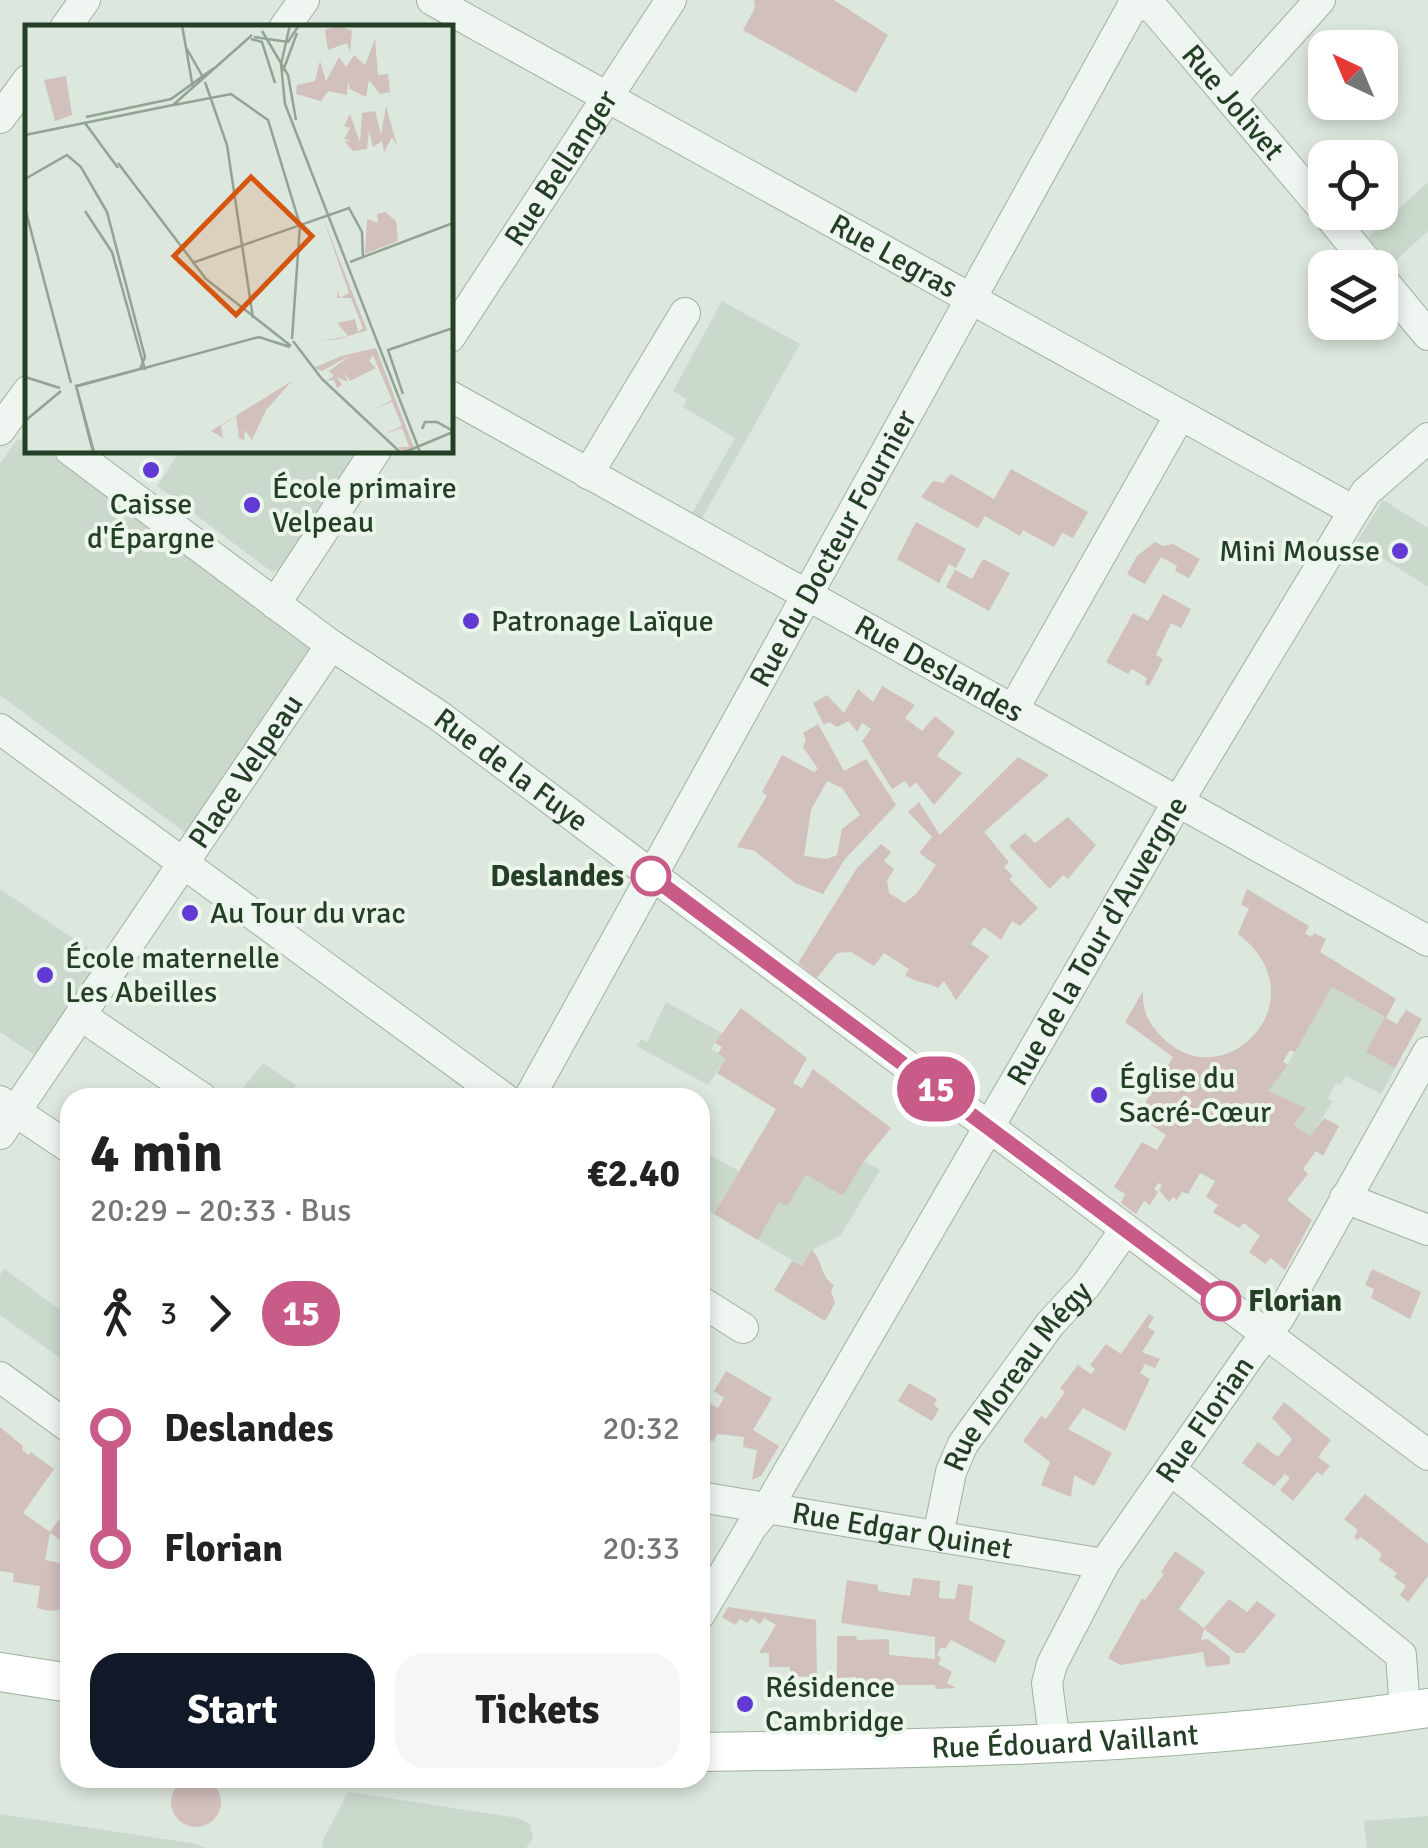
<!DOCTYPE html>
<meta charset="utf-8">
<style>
body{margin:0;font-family:Signika,sans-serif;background:#f6f6f6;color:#222;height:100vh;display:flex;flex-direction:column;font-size:38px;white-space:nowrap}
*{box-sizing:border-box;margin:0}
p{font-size:32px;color:#767676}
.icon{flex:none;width:55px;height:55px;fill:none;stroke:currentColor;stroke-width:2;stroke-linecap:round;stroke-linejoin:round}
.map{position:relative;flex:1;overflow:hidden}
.sheet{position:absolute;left:60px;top:1088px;width:650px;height:700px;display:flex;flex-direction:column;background:#fff;border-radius:30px;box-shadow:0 5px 15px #0003}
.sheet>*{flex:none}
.badge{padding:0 20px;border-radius:32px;font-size:35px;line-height:65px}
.needle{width:65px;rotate:316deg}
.controls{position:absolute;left:1308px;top:30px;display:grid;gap:20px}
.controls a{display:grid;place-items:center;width:90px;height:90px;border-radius:20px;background:#fff;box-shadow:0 5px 15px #0003;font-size:50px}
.map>.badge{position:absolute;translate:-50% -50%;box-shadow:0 0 0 5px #fff}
.legs{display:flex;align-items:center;gap:15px;height:110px;padding:0 30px;font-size:32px}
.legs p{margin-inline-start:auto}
.head{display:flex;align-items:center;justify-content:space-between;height:170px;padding:0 30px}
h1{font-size:55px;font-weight:700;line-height:75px}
.button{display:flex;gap:20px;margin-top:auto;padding:20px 30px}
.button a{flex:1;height:115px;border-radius:30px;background:#111827;color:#fff;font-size:40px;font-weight:700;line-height:115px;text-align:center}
.button a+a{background:#f6f6f6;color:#222}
ul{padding:0 30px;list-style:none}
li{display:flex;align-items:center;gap:35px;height:120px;font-size:38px}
li i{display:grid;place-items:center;width:15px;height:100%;margin:0 12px;background:currentColor}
li i::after{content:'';width:25px;height:25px;margin:-12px;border:8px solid;border-radius:50%;background:#fff}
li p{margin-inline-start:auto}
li:first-child i{background:linear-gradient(#0000 50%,currentColor 0)}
li:last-child i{background:linear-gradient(currentColor 50%,#0000 0)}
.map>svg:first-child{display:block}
.built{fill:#cad9cb}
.green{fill:#d2c0bd;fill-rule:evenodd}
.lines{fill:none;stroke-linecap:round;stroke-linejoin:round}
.minor-casing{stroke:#a1b1a2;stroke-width:32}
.major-casing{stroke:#9bb39b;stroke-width:40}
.minor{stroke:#eff5f0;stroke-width:30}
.major{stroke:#fff;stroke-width:38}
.line-1-casing{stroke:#fff;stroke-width:22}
.line-1{stroke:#c95b89;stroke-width:15}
.poi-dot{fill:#613ad3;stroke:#ecf5ec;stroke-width:4}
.stop-1-dot{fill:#fff;stroke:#c95b89;stroke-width:5}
.labels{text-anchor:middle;stroke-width:8;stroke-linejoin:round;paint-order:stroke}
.street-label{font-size:30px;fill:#253e26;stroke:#ecf5ec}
.poi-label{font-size:30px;fill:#253e26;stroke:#ecf5ec;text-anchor:start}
.stop-label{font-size:30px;font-weight:bold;fill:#253e26;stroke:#ecf5ec;text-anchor:end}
.inset-road{fill:none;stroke:#93a394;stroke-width:2.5}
.view{fill:#d4560f;fill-opacity:0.15;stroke:#d4560f;stroke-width:5}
.inset-edge{fill:none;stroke:#253e26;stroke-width:5}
</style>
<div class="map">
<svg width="1428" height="1848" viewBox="0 0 1428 1848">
<rect width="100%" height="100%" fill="#dce7dd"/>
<path class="built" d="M1428,182V231L1391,265L1368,237Z
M722,301L800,344L701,520L691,515L735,438L683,407L687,399L673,391Z
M27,439L28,450H47L309,644L311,654L187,834L0,695V464L16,441Z
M181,450H358L281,569L272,572L157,486Z
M1383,500L1428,528V587L1357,542Z
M0,889L102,958L36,1056L0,1032Z
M1332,987L1386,1018L1367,1052L1395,1068L1381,1094L1346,1076L1340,1085L1336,1083L1328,1098L1333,1101L1310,1137L1294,1124L1305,1108L1268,1092L1279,1073L1282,1074Z
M666,1002L722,1033L711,1049L726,1058L708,1085L637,1046L641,1039L647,1042Z
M263,1063L296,1085L288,1097H236Z
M700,1150L739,1171L714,1214L700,1206Z
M864,1161L880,1170L840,1236L812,1250L802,1266L758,1240L779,1202L787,1206L806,1175L843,1196Z
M4,1269L70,1317V1365L0,1315V1275Z
M348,1792L518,1818L530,1824L533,1839L526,1848H323L322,1842Z
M0,1814L196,1844L206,1848H0Z
M1428,1816V1848H1367L1364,1821Z"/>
<path class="green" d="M754,0H834L888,35L856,93L743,30L755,8Z
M1011,469L1088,512L1073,538L1062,533L1054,547L1023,530L1020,536L985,516L978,528L921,497L933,481L943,483L951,474L994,499Z
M916,522L966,549L956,568L949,564L939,583L897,559Z
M1155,542L1163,546L1173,544L1200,559L1189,578L1175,571L1177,566L1161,557L1145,584L1127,574L1137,556Z
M983,559L1010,573L989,611L946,587L955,570L972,579Z
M1163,594L1191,609L1181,628L1171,623L1156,655L1163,659L1149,686L1145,684L1147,678L1132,669L1128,674L1106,662L1133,613L1148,621Z
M882,686L915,705L905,718L922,731L935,716L955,732L937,756L962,773L934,805L916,782L910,788L905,781L892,789L862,741L871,729L862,723L857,732L849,721L837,727L829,722L824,725L813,703L827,695L844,713L858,689L873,702Z
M818,724L844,771L866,759L896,805L845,859L823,894L795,883L755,851L737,847L767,796L762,792L782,755L814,772L818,769L803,747L806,739L803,733ZM827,781L842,788L860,815L842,829L837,855L827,859L804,856L811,810Z
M1018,757L1049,775L984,832L1009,862L1004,867L1013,876L1009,879L1038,908L1020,926L1012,921L1001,940L984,927L971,944L989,956L956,1000L944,981L938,988C926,982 916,983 905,975L909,969L884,953L874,966L851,952L837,953L817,978L798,963L857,868L881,844L891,852L884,861L894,869L887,881L889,893L905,903L917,893L936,865L919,853L932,837L908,812L919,802L940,835Z
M1068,817L1096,845L1068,879L1063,875L1050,889L1009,846L1025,833L1035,843Z
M1247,889L1309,926L1305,934L1312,937L1314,933L1326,939L1320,952L1396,999L1386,1018L1397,1024L1406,1010L1422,1019L1395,1068L1366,1052L1385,1017L1332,987L1295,1052L1290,1050L1283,1062L1288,1065L1268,1091L1306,1108L1294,1125L1310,1136L1324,1118L1339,1126L1323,1156L1316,1151L1303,1169L1308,1174L1287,1200L1312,1220L1285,1270L1271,1258L1265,1264L1249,1252L1260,1236L1244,1223L1239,1228L1213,1212L1218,1205L1206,1197L1215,1181L1200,1173L1188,1194L1182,1192L1177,1200L1173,1197L1169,1202L1159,1190L1162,1185L1158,1183L1154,1189L1158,1192L1150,1205L1144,1201L1136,1214L1121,1203L1125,1194L1114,1187L1142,1142L1157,1150L1166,1135L1137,1116L1173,1057L1125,1022L1143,991C1142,1008 1147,1021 1159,1034C1220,1104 1325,1000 1238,934L1249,908L1241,905Z
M741,1008L807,1058L793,1083L802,1088L813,1069L891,1128L864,1161L843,1196L806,1175L787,1206L779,1202L758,1240L714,1214L776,1109L717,1073L726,1058L718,1054L722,1047L715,1043Z
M812,1250C823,1261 820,1277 834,1285L831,1291L835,1303L825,1321L774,1290L792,1261L802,1266Z
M1372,1269L1421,1292L1410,1319L1371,1298L1374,1289L1365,1285Z
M1149,1314L1154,1317L1148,1327L1155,1332L1142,1352L1160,1359L1155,1368L1145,1364L1140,1373L1150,1379L1125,1431L1083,1408L1068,1429L1112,1453L1094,1486L1074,1475L1071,1497L1041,1485L1050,1462L1023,1441L1041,1416L1046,1419L1065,1392L1060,1388L1078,1365L1091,1374L1095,1369L1090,1365L1106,1344L1121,1354Z
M726,1371L772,1398L753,1430L779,1446L761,1476L752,1480L757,1450L743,1447L744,1437L717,1434L714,1441L700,1440V1417L709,1403L718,1408L724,1398L714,1391Z
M909,1383L937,1399L934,1405L939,1409L932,1421L898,1401Z
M1284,1402L1331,1440L1318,1457L1330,1466L1322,1475L1317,1472L1293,1501L1280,1490L1290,1478L1285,1474L1274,1486L1242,1463L1258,1442L1278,1457L1292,1439L1272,1418Z
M0,1427L23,1446L22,1450L29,1455L31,1452L54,1469L23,1513L50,1532L70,1504V1547L50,1533L45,1560L61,1563L63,1554L70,1553V1609L49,1611L37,1608L40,1586L13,1582L14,1573L0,1571Z
M1365,1494L1428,1544V1576L1408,1602L1400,1595L1406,1586L1394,1577L1397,1573L1379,1560L1382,1554L1361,1537L1357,1540L1354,1537L1358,1530L1344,1519Z
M1175,1551L1205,1572L1179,1609L1204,1628L1229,1599L1247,1612L1257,1601L1276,1615L1244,1653H1236L1204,1629L1201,1640L1208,1639L1230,1657V1664L1206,1667L1203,1652L1120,1665L1108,1658L1142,1598L1145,1600L1164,1574L1161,1572Z
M913,1578L940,1581L939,1598L955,1599L958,1584L973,1586L969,1620L1006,1641L995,1663L951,1640L945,1649L941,1647L937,1655L941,1658L938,1664L952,1672L947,1683L956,1688L936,1689L935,1685H890L889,1690H857L856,1677L837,1678V1636H856L857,1640L889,1639V1655L935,1659V1637L841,1623L847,1580L878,1585V1591L910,1596Z
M728,1607L816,1620L817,1677L790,1676V1667H769V1653H759L776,1625L764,1618L760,1624L751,1618L747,1623L740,1619L735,1625L722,1617Z
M171 1802a25 25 0 1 1 50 0a25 25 0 1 1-50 0Z"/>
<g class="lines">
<defs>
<g id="minor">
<path id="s1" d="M432,0L1354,511"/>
<path id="s2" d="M1133,0L1154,9L1325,211"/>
<path d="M65,28L85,0"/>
<path d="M284,28L304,0"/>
<path d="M1232,98L1320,0"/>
<path d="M0,118L28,80"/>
<path d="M1326,212L1372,268"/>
<path d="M1380,277L1428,335"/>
<path id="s3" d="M450,337L671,0"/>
<path id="s4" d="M450,396L1428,941"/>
<path d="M0,430L28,391"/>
<path id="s5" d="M70,450L331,645L438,715L1428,1455"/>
<path d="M588,474L685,313"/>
<path d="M275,604L376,450"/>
<path d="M1014,708L1180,415"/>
<path d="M0,729L504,1098"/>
<path d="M80,1015L202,1098"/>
<path id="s6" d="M529,1098L1136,0"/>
<path d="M0,1101L70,1148"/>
<path id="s7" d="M0,1134L331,645"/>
<path d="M1345,1198L1428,1230"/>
<path d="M700,1301L743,1328"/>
<path d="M0,1377L70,1428"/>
<path d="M1171,1470L1401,1655L1405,1712"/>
<path id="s8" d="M700,1497L1104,1564"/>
<path id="s9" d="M938,1536L951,1472L963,1444L1050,1324L1087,1284L1125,1230"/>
<path id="s10" d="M700,1614L751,1528L768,1507L1169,817L1354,511L1366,492L1428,438"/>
<path id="s11" d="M1055,1744L1047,1683L1052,1664L1104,1564L1252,1352L1279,1318L1428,1052"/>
</g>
<g id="major">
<path d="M0,1672L70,1683"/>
<path id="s12" d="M700,1752C943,1749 1187,1745 1428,1708"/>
</g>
</defs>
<use href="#minor" class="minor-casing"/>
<use href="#major" class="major-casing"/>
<use href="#minor" class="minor"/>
<use href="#major" class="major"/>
</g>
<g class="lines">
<defs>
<path id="line-1" d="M651,876L1221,1301"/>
</defs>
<use href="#line-1" class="line-1-casing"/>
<use href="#line-1" class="line-1"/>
</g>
<g class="poi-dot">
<circle cx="151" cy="470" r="10"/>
<circle cx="252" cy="505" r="10"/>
<circle cx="1400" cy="551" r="10"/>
<circle cx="471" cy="621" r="10"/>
<circle cx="190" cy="913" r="10"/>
<circle cx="45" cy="975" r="10"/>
<circle cx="1099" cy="1095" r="10"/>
<circle cx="745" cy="1704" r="10"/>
</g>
<g class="stop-1-dot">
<circle cx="651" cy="876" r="18"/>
<circle cx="1221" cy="1301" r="18"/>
</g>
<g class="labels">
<g class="street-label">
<text dy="10" stroke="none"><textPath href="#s2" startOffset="145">Rue Jolivet</textPath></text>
<text dy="10" stroke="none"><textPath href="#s3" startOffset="202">Rue Bellanger</textPath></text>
<text dy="10" stroke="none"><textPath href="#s1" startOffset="528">Rue Legras</textPath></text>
<text dy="10" stroke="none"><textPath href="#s6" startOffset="628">Rue du Docteur Fournier</textPath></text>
<text dy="10" stroke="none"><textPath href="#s4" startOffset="560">Rue Deslandes</textPath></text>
<text dy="10" stroke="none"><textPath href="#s5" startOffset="545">Rue de la Fuye</textPath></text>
<text dy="10" stroke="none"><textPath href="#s7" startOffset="438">Place Velpeau</textPath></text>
<text dy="10" stroke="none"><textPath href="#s10" startOffset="782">Rue de la Tour d'Auvergne</textPath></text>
<text dy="10" stroke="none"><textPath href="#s9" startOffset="182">Rue Moreau Mégy</textPath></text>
<text dy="10" stroke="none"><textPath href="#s11" startOffset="370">Rue Florian</textPath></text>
<text dy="10" stroke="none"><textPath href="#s8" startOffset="205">Rue Edgar Quinet</textPath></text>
<text dy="10" stroke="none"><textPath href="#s12" startOffset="365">Rue Édouard Vaillant</textPath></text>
</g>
<g class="poi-label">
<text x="272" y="498">École primaire<tspan x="272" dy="34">Velpeau</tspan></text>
<text x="151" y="514" text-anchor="middle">Caisse<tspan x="151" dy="34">d'Épargne</tspan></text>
<text x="1380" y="561" text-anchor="end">Mini Mousse</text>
<text x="491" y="631">Patronage Laïque</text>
<text x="210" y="923">Au Tour du vrac</text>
<text x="65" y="968">École maternelle<tspan x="65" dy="34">Les Abeilles</tspan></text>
<text x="1119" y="1088">Église du<tspan x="1119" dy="34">Sacré-Cœur</tspan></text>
<text x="765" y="1697">Résidence<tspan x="765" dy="34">Cambridge</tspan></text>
</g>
<g class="stop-label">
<text x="624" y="886">Deslandes</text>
<text x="1248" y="1311" text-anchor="start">Florian</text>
</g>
</g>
<g transform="translate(25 25)">
<rect width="428" height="428" fill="#dce7dd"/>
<path d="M313,0L327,6L325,27L322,18L303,25L300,5ZM350,14L353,50L363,49L365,67L355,69L344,55L341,72L325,64L323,56L322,70L303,66L296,76L271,69L272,60L290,56L295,36L301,56L314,32L321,42L329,30L340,40ZM41,51L47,90L30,96L19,55ZM361,81L372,121L367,112L359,127L357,116L348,122L344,106L342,124L328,126L320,117L326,115L319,114L325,103L319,101L325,89L335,117L337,88L350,86L356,110ZM360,187L371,196L373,216L340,229L342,194L353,198L352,189ZM298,193L342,305L314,314L295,316L323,311L312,298L330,294L333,307L338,303L326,273H312V266L315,273L324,268ZM351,323L389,423L378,426L373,422H384L377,403L359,409L377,401L367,377L352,383L367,375L348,330L344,336L351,343L325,356L319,348L323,357L312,352L317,360L312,363L309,355L301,356L309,351L304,346L326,330L297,346L289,343L316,331ZM267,356L241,385L227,415L220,405L219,415L214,413L211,391L196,401L198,413L186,406Z" fill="#d2c0bd"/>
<path class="inset-road" d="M157,0L168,63M265,0L256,39L260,79L395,427M237,6L263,50L271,95M229,12L263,17L274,0M226,14L237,17L250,58M162,24L179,54M258,46L272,8M180,57L202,120L228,293M149,80L206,69L243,95L275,200L267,314M61,92L146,74L189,43M60,98L93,143M0,110L148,80L227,10M93,138L181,254L266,321M0,154L42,130L56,142L82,187L120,332L115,344L51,361L68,427M0,183L46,358M60,186L87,227L120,345M325,237L428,198M167,238L324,183L337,207L338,233M268,316L297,354L375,427M0,352L35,363M53,361L234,312L265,322M52,364L69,427M378,369L363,325L428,303M0,396L36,366M397,404L400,397H412L428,406M380,427L428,407"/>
<path class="view" d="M226,152L287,211L211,290L149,231Z"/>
<rect width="428" height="428" class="inset-edge"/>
</g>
</svg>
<div class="controls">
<a><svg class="needle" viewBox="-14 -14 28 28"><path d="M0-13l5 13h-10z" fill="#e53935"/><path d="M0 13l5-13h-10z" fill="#767676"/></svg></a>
<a><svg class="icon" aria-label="locate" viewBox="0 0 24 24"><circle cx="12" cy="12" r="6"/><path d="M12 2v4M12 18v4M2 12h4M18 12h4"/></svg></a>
<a><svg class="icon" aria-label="layers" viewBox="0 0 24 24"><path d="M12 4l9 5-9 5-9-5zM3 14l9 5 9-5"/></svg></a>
</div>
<b class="badge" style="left:936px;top:1089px;background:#c95b89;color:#fff">15</b>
<section class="sheet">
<div class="head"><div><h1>4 min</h1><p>20:29 – 20:33 · Bus</p></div><b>€2.40</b></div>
<div class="legs"><svg class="icon" aria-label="walk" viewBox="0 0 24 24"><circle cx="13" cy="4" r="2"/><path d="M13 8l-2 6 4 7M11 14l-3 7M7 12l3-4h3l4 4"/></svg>3<svg class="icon" aria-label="forward" viewBox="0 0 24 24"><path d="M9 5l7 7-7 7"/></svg><b class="badge" style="background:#c95b89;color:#fff">15</b></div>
<ul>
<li><i style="color:#c95b89"></i><b>Deslandes</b><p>20:32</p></li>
<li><i style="color:#c95b89"></i><b>Florian</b><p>20:33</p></li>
</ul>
<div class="button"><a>Start</a><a>Tickets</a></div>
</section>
</div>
